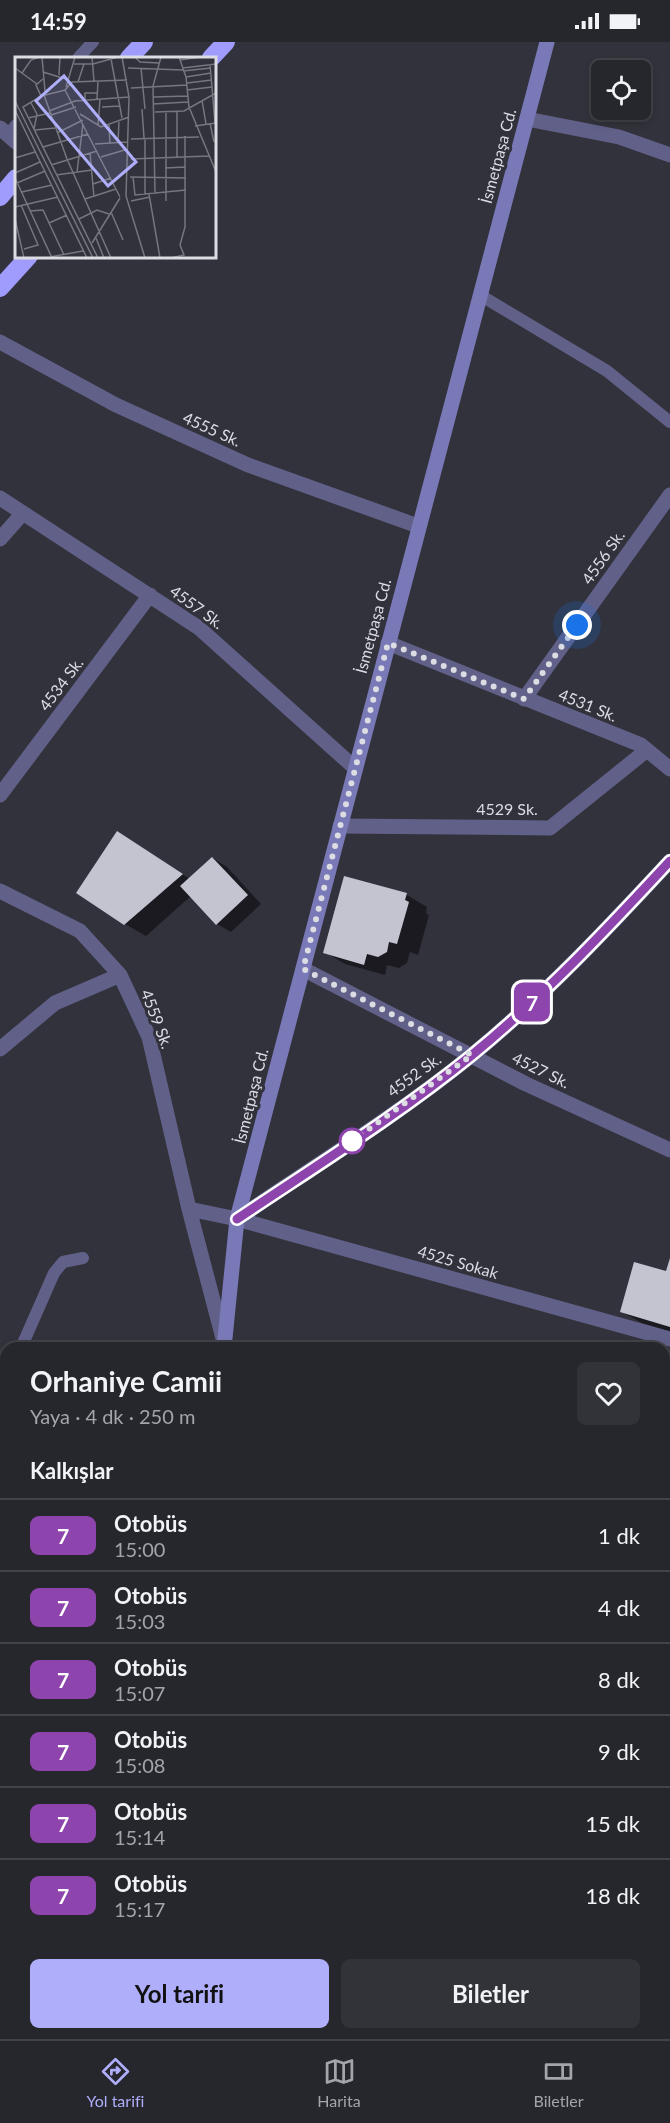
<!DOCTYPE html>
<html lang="tr">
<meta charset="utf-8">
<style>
body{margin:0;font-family:Lato,sans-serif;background:#323239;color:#f1f3f6;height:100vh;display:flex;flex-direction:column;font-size:22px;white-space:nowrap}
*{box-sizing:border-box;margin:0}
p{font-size:20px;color:#a4a5aa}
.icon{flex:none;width:33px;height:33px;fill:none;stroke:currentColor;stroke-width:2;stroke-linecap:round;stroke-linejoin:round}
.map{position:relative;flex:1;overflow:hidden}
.sheet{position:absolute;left:0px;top:1300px;width:670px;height:698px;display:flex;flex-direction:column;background:#26262d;border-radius:18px 18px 0 0;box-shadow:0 3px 9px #0003,0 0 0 2px #424349}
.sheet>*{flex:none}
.badge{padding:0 12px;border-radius:9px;font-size:21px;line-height:39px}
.tools{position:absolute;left:591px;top:18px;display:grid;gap:12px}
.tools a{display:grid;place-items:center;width:60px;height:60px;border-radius:9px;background:#26262d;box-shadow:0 3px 9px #0003,0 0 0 2px #424349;font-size:30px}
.you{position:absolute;width:30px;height:30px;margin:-15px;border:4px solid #fff;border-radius:50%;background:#1a73e8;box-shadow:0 0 0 9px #1a73e833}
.map>.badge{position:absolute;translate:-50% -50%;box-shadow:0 0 0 3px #fff}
h2{padding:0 30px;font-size:22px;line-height:54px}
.round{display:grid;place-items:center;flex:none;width:63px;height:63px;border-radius:9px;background:#323239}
.head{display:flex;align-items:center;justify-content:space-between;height:102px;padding:0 30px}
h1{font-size:28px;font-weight:700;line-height:45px}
.primary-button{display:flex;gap:12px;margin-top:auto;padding:12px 30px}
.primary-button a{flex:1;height:69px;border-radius:9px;background:#afaefa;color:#111;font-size:24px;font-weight:700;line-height:69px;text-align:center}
.primary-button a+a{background:#323239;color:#f1f3f6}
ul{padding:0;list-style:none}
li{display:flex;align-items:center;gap:18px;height:72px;padding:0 30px;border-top:2px solid #424349}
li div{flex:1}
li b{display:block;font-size:22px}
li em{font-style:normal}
li .badge{min-width:66px;font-weight:700;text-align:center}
.status{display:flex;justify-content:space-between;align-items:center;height:42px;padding:0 30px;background:#26262d;direction:ltr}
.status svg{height:16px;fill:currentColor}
.tabs{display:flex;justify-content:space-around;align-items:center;height:84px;border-top:2px solid #424349;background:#26262d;font-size:16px;color:#a4a5aa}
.tabs a{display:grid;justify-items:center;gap:3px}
.tabs .on{color:#afaefa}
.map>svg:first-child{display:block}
.shadow{fill:#0007}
.building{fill:#c4c4d1}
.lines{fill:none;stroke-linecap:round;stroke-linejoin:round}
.lane{stroke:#616088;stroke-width:12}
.street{stroke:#616088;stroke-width:15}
.secondary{stroke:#7a79b8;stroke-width:15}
.highway{stroke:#a09cfd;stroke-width:18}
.line-casing{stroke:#fff;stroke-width:14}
.line{stroke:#8e44ad;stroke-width:9}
.walk{stroke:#dcdce3;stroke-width:6;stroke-dasharray:0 10.8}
.stop-dot{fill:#fff;stroke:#8e44ad;stroke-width:3}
.labels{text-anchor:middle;stroke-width:6;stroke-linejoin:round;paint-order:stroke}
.street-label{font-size:16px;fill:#dcdce3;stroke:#32323c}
.inset-road{fill:none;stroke:#76767f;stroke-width:1.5}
.view{fill:#afaefa;fill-opacity:0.15;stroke:#afaefa;stroke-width:3}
.inset-edge{fill:none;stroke:#dcdce3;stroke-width:3}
</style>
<div class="status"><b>14:59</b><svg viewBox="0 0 49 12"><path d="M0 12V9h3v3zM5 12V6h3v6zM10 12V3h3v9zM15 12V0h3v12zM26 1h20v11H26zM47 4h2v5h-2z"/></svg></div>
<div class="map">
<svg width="670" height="1997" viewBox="0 0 670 1997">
<rect width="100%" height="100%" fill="#32323c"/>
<path class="shadow" d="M118,791L190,837L213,816L227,825L261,862L231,890L217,882L191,854L146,894L125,882Z
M345,835L407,853L427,865L426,871L429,873L418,913L410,910L407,921L399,926L387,923L385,933L345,922L325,910Z
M670,1220V1290L642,1281L622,1270L667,1231Z
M0,1926L6,1936V1964L0,1968Z
M260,1992H346L354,1997H266Z"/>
<path class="building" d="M117,789L183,832L124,883L76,851Z
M212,815L248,853L216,883L180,844Z
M344,834L407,851L405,858L409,860L397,902L389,900L387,910L378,915L367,912L364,923L323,911Z
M670,1216V1285L620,1270L634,1220L666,1229Z
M664,1708L670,1711V1780L664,1779Z
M6,1781V1795L0,1792Z
M257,1992H283L279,1997H264Z
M286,1992H308L305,1997H283Z
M311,1992H344L351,1997H307Z"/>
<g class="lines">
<path class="lane" d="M78,16L93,0
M8,93L16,83
M480,253L607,329L670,380
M21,1306L54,1231L63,1220L83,1216
M0,1345L6,1335"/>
<path class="street" d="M527,77L619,95L670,113
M0,86L16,100
M0,300L116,363L248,423L418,484
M0,456L199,586L355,726
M0,497L23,471
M388,601L641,703L670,727
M524,657L670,453
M0,753L150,553
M340,784L550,786L647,708
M0,849L80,889L120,933L149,995L189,1167L224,1300
M303,927L526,1042L670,1108
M0,1007L55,961L120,933
M189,1167L237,1177L670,1297
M237,1177C316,1123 398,1073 472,1013C544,954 607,887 670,819
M0,1448L6,1452
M0,1463L6,1467
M664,1535L670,1522
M664,1568L670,1556
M664,1693L670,1696
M664,1786L670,1788
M0,1802L6,1803
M0,1820H6
M0,1890H6
M0,1914L6,1925
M664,1982L668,1983L665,1997
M42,1992L44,1997
M355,1992L362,1997"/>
<path class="secondary" d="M224,1306L237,1177L547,0
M398,1992L404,1997
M535,1992L568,1997
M447,1997L451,1992"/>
<path class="highway" d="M129,16L144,0
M211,16L226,0
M0,155L16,136
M0,246L29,214"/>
</g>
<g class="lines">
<defs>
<path id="line" d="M237,1177C316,1124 398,1073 472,1013C544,954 607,887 670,819"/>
</defs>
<use href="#line" class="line-casing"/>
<use href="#line" class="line"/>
<path class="walk" d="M352,1099L472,1013L303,927L388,601L524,657L577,583"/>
</g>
<circle class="stop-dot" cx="352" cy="1099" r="12"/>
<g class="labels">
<g class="street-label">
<text transform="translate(498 114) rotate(-75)" y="6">İsmetpaşa Cd.</text>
<text transform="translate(212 387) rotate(24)" y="6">4555 Sk.</text>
<text transform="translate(603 515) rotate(-55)" y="6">4556 Sk.</text>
<text transform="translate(197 565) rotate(36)" y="6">4557 Sk.</text>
<text transform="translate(373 584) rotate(-75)" y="6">İsmetpaşa Cd.</text>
<text transform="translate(61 642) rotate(-53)" y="6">4534 Sk.</text>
<text transform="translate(588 663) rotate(22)" y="6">4531 Sk.</text>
<text x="507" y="773">4529 Sk.</text>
<text transform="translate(157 977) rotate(69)" y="6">4559 Sk.</text>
<text transform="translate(541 1028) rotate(26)" y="6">4527 Sk.</text>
<text transform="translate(414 1033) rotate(-36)" y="6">4552 Sk.</text>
<text transform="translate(251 1054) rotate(-76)" y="6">İsmetpaşa Cd.</text>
<text transform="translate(458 1220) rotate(16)" y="6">4525 Sokak</text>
</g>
</g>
<g transform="translate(15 15)">
<rect width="201" height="201" fill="#32323c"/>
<path class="inset-road" d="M27,0L30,34M77,0L79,24M107,0L114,40L111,139L130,201M120,0L125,5L144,6M164,0L171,20L174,50L201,115M96,2L107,61M165,3L185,0M59,7H78L103,0M195,7L200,66M0,11L22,27M113,11L168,13M126,11L130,52M168,11L201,7M168,14L196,11M28,15L54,23M7,16L16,3L24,0M44,18L45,0M171,20L196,16M28,22L21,28L26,39L50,33L105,140M63,25L69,7M172,26L197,23M51,30L60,0M116,31L172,28M50,33L57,25L112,23M172,33L197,30M29,38L52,102L96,201M26,39L8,50L83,201M138,40L173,39M82,42L83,24M70,43V36H82M187,43L191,67M0,44L78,201M16,46L22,57L19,72M138,47L173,45M87,50L105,49M127,52L129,81M0,53L72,201M34,54L60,44L114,40M140,55L169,54L201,36M65,57L86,70L114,60M36,58L61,50M13,61L35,56M195,66L199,85M94,68L95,87M83,69L85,42M180,69L201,66M20,73L40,71M42,76L68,63M130,81V137M116,82L184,80M103,86L104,63M80,87L112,85M28,90L73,77M75,96L79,140M86,100L113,92M0,101L20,95M162,101V55M116,102L194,99M36,108L82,94M150,111L170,110M62,115L68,67M0,116L25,105M41,118L77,113M115,120L171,121M118,120L120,138L171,133M0,121L37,201M2,126L30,114M78,127L96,121M7,135L37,128M140,136L138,29L146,0M134,137L145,201M70,142L101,132M116,144L135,140M151,144V56M6,148L23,188L9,192M0,150L43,140M15,154L28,153L49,198M96,155L108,183M0,162L9,201M64,162L82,153L94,157M34,166L52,158M81,181L89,201M77,186L105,141M29,201L68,194M156,201L169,198L165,188L170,170V79"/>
<path class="view" d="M49,19L121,105L93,129L21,44Z"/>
<rect width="201" height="201" class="inset-edge"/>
</g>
</svg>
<div class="tools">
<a><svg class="icon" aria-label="locate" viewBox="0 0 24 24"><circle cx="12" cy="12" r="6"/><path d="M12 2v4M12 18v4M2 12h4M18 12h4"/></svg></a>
</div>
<div class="you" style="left:577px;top:583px"></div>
<b class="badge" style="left:532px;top:960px;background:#8e44ad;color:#fff">7</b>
<section class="sheet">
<div class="head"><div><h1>Orhaniye Camii</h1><p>Yaya · 4 dk · 250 m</p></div><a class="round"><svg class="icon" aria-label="heart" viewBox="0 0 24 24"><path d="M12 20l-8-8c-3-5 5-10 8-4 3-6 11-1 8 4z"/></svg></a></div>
<h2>Kalkışlar</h2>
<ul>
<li><span class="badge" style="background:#8e44ad;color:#fff">7</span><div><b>Otobüs</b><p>15:00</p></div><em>1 dk</em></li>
<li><span class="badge" style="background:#8e44ad;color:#fff">7</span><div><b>Otobüs</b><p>15:03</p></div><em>4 dk</em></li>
<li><span class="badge" style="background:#8e44ad;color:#fff">7</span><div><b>Otobüs</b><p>15:07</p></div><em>8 dk</em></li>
<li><span class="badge" style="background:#8e44ad;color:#fff">7</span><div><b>Otobüs</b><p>15:08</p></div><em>9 dk</em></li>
<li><span class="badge" style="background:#8e44ad;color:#fff">7</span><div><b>Otobüs</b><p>15:14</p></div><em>15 dk</em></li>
<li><span class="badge" style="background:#8e44ad;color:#fff">7</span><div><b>Otobüs</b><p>15:17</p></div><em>18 dk</em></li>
</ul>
<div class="primary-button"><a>Yol tarifi</a><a>Biletler</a></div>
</section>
</div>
<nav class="tabs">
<a class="on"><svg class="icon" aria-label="directions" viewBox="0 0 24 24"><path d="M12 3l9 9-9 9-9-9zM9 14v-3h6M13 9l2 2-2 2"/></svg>Yol tarifi</a>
<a><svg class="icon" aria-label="map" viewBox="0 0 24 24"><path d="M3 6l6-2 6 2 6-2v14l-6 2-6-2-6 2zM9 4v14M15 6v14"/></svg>Harita</a>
<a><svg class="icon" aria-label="tickets" viewBox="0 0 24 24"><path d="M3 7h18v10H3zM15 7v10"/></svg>Biletler</a>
</nav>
